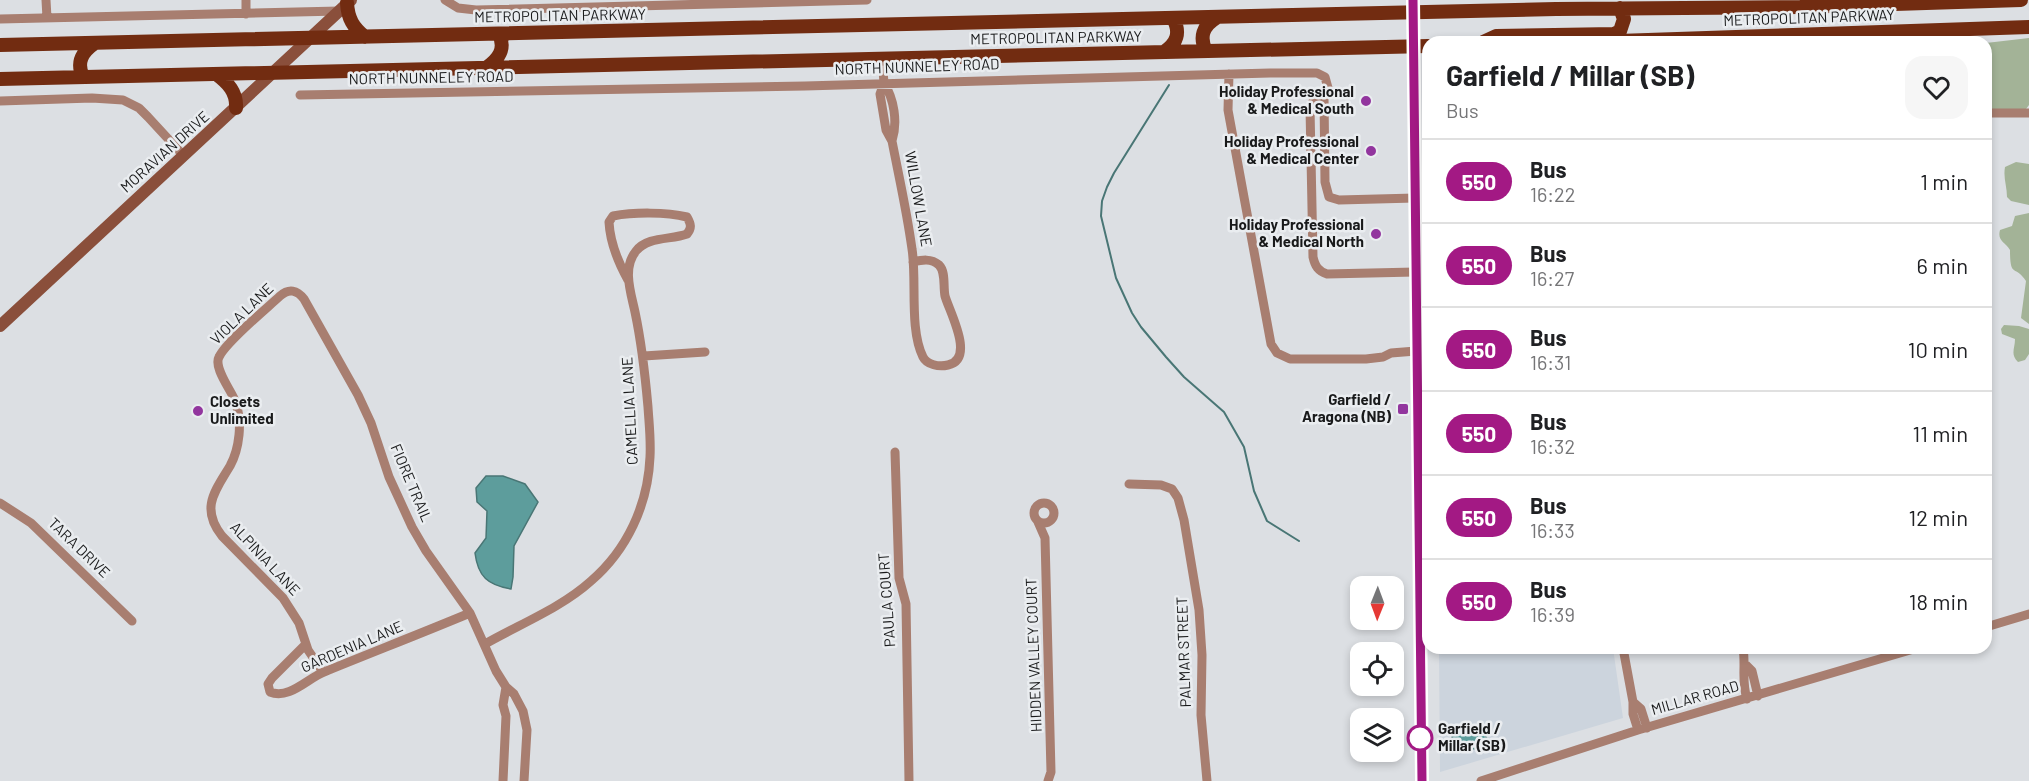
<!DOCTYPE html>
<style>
body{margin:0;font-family:Barlow,sans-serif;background:#f6f6f6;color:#202124;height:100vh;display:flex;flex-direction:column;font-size:22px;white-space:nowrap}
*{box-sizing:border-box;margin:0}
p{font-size:20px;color:#757577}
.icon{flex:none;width:33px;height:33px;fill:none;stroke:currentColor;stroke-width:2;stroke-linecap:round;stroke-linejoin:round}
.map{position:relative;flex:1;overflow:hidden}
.panel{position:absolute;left:1422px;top:36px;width:570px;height:618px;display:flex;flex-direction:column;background:#fff;border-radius:18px;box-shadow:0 3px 9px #0003}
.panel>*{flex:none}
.badge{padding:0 12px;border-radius:20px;font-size:21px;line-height:39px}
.needle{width:39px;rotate:181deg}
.fabs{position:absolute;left:1350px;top:576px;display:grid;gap:12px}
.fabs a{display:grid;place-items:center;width:54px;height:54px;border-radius:12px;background:#fff;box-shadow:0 3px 9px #0003;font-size:30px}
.map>.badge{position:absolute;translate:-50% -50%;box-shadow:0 0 0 3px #fff}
.round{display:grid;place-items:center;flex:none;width:63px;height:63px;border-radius:18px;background:#f6f6f6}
.head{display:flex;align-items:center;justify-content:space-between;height:102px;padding:0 24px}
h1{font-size:28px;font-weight:700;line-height:45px}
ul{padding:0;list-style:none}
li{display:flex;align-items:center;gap:18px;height:84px;padding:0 24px;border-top:2px solid #e0e0e0}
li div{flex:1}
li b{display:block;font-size:22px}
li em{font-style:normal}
li .badge{min-width:66px;font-weight:700;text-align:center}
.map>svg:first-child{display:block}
.built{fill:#ccd4dd}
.green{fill:#a3b397}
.water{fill:#5d9d9c;stroke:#497675;stroke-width:1.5}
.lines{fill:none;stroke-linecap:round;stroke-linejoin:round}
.stream{stroke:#497675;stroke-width:2}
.street{stroke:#a87e70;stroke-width:9}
.secondary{stroke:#8a4f3b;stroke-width:12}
.primary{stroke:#722c11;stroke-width:14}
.line-casing{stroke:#fff;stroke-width:14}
.line{stroke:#a31984;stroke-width:9}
.poi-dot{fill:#92359e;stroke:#eaedf0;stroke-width:2}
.stop-dot{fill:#fff;stroke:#a31984;stroke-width:3}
.labels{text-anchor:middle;stroke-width:5;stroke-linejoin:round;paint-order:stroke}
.street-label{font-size:15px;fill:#191a1b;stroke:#eaedf0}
.poi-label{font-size:15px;font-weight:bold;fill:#191a1b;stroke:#eaedf0;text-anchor:end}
.stop-label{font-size:15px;font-weight:bold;fill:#191a1b;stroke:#eaedf0;text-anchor:start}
</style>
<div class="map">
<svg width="2029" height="781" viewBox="0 0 2029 781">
<rect width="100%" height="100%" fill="#dcdfe3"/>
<path class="built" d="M1439,648H1613L1623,718L1440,772Z"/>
<path class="green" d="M2029,38V105L2026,109L1986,110V43Z
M2016,162L2029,164V205L2011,201L2007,197C2007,186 2003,178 2005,167Z
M2029,213V324L2021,318L2026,281C2015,264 2010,279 2010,250C2005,242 1997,241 2000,230L2012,226L2015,216Z
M2004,325L2019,326L2029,329V354L2025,360L2018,362C2010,354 2015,349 2015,339L2002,334L2001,329Z"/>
<path class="water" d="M486,476H503L525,484L538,502L514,546L513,577L511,589C488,585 478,577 475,553L486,538L487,511L477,502L476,488Z
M1459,731L1485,735L1487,739L1483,748L1459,750L1454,748L1452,737L1454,733Z"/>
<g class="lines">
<path class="stream" d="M1169,85L1114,173L1107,187L1102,201L1101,216L1116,278L1132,313L1141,327L1166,357L1184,377L1224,412L1244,447L1254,491L1267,521L1299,541"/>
<path class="street" d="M46,0L47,18
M246,0V14
M445,0L458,8L476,10L867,0
M0,19L339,11
M882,58L884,83L880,94L886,130L892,141C898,122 894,99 884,83
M1229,74L1228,110L1271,344L1277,353L1290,359H1366L1383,357L1391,353L1416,351
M300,95L805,86L1270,73H1317L1325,77L1328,88L1324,97L1325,182L1329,197L1339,200L1415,198
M1324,97L1314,99L1310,108L1313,257C1315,266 1318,271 1327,274L1415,272
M0,101L92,98L123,100L139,108L148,117L183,155
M1986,113H2029
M892,141C899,177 907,212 912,249C917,280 909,329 923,357C927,365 939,367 948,365C976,359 949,311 945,296C943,286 946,272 939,265C931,258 922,260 913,262
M1416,331L1428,329
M644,356L705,352
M895,452L899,578L906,604L909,781
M1129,484L1161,485L1172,489L1178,498L1184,520L1199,610L1202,655L1201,715L1207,781
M1034 513a10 10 0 1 1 20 0a10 10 0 1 1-20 0Z
M0,503L31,523L132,621
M1038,522L1045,538L1051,772L1048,781
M1986,627L2029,614
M306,644L272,678L268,684L270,692C289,700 308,678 324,672C373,652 422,633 470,613
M485,644C520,624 561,608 591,581C627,550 648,505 650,457C651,440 649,423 648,407C645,373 642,345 635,312C631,293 622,268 636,251C648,236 671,240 687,234C692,228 691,224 687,217C666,212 634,212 613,216L609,222C610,242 618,262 628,280
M1623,648L1633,702V714L1638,730
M1743,648C1746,667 1741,680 1747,699
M1746,665L1752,671L1758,696
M323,672L308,650L299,623L283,598L222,536C200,508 215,491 230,466C235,457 238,445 239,435C240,425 239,413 236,403C232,391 213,368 219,357C226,342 266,309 280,296C289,288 297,290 304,299L358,395L371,423L389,477L412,527L426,551L470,613L496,671L506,687L514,694L523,711L527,730L524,781
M1633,702L1641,709L1647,728
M503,781L506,716L503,705L506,687
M1481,781L1638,730L1917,648"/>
<path class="secondary" d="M1413,0L1422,781
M0,326L351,0"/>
<path class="primary" d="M347,3C348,19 353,27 365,37
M1483,42L1496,36L1614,34L1620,31L1624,19L1620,8
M1589,42L2029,27
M0,45L1556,9L1800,7L2021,0
M1206,51C1199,37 1203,26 1216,18
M1164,52C1177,43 1181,33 1173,18
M486,68C499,59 506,49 499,34
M216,74C228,83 237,92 236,108
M83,77C76,62 82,52 95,43
M0,79L1428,46"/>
</g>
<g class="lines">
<defs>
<path id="line" d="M1413,0L1422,781"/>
</defs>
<use href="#line" class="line-casing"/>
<use href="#line" class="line"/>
</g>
<g class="poi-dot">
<circle cx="1366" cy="101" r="6"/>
<circle cx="1371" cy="151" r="6"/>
<circle cx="1376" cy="234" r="6"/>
<rect x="1397" y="403" width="12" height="12" rx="3"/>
<circle cx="198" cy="411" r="6"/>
</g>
<circle class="stop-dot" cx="1420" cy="738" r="12"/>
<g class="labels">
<g class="street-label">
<text transform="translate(560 16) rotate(-1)" y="5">METROPOLITAN PARKWAY</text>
<text transform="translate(1809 18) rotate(-2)" y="5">METROPOLITAN PARKWAY</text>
<text transform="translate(1056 38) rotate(-1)" y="5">METROPOLITAN PARKWAY</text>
<text transform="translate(917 67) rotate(-2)" y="5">NORTH NUNNELEY ROAD</text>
<text transform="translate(431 78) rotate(-1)" y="5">NORTH NUNNELEY ROAD</text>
<text transform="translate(165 152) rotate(-42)" y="5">MORAVIAN DRIVE</text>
<text transform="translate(918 199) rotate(80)" y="5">WILLOW LANE</text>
<text transform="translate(242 314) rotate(-44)" y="5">VIOLA LANE</text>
<text transform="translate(630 411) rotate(-93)" y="5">CAMELLIA LANE</text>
<text transform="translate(411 483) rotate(67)" y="5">FIORE TRAIL</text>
<text transform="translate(79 548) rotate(44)" y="5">TARA DRIVE</text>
<text transform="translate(265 559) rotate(47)" y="5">ALPINIA LANE</text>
<text transform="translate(887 600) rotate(-94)" y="5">PAULA COURT</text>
<text transform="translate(352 647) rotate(-23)" y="5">GARDENIA LANE</text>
<text transform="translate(1184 652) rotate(-92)" y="5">PALMAR STREET</text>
<text transform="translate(1034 655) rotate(-92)" y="5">HIDDEN VALLEY COURT</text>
<text transform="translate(1695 698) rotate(-16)" y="5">MILLAR ROAD</text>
</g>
<g class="poi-label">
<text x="1354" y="97">Holiday Professional<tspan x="1354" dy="17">&amp; Medical South</tspan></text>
<text x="1359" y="147">Holiday Professional<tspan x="1359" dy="17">&amp; Medical Center</tspan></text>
<text x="1364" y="230">Holiday Professional<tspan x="1364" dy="17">&amp; Medical North</tspan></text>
<text x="1391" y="405">Garfield /<tspan x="1391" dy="17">Aragona (NB)</tspan></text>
<text x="210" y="407" text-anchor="start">Closets<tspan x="210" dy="17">Unlimited</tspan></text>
</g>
<g class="stop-label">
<text x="1438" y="734">Garfield /<tspan x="1438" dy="17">Millar (SB)</tspan></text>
</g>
</g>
</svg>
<div class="fabs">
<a><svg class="needle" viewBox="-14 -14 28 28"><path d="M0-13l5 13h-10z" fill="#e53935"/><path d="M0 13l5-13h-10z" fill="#757577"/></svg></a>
<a><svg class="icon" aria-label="locate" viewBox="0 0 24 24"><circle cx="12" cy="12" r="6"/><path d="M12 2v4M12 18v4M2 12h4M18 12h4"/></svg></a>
<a><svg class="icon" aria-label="layers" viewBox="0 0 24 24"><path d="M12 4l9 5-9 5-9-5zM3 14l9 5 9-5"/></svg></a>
</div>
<section class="panel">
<div class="head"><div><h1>Garfield / Millar (SB)</h1><p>Bus</p></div><a class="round"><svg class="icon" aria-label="heart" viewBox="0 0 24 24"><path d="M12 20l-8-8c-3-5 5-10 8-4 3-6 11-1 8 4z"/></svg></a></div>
<ul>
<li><span class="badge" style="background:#a31984;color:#fff">550</span><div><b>Bus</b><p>16:22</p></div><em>1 min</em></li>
<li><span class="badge" style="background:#a31984;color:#fff">550</span><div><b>Bus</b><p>16:27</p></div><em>6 min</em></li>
<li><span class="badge" style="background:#a31984;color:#fff">550</span><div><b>Bus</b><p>16:31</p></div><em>10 min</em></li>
<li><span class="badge" style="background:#a31984;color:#fff">550</span><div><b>Bus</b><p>16:32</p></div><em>11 min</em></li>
<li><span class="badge" style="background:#a31984;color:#fff">550</span><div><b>Bus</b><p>16:33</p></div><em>12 min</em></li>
<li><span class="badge" style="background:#a31984;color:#fff">550</span><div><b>Bus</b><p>16:39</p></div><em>18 min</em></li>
</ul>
</section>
</div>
